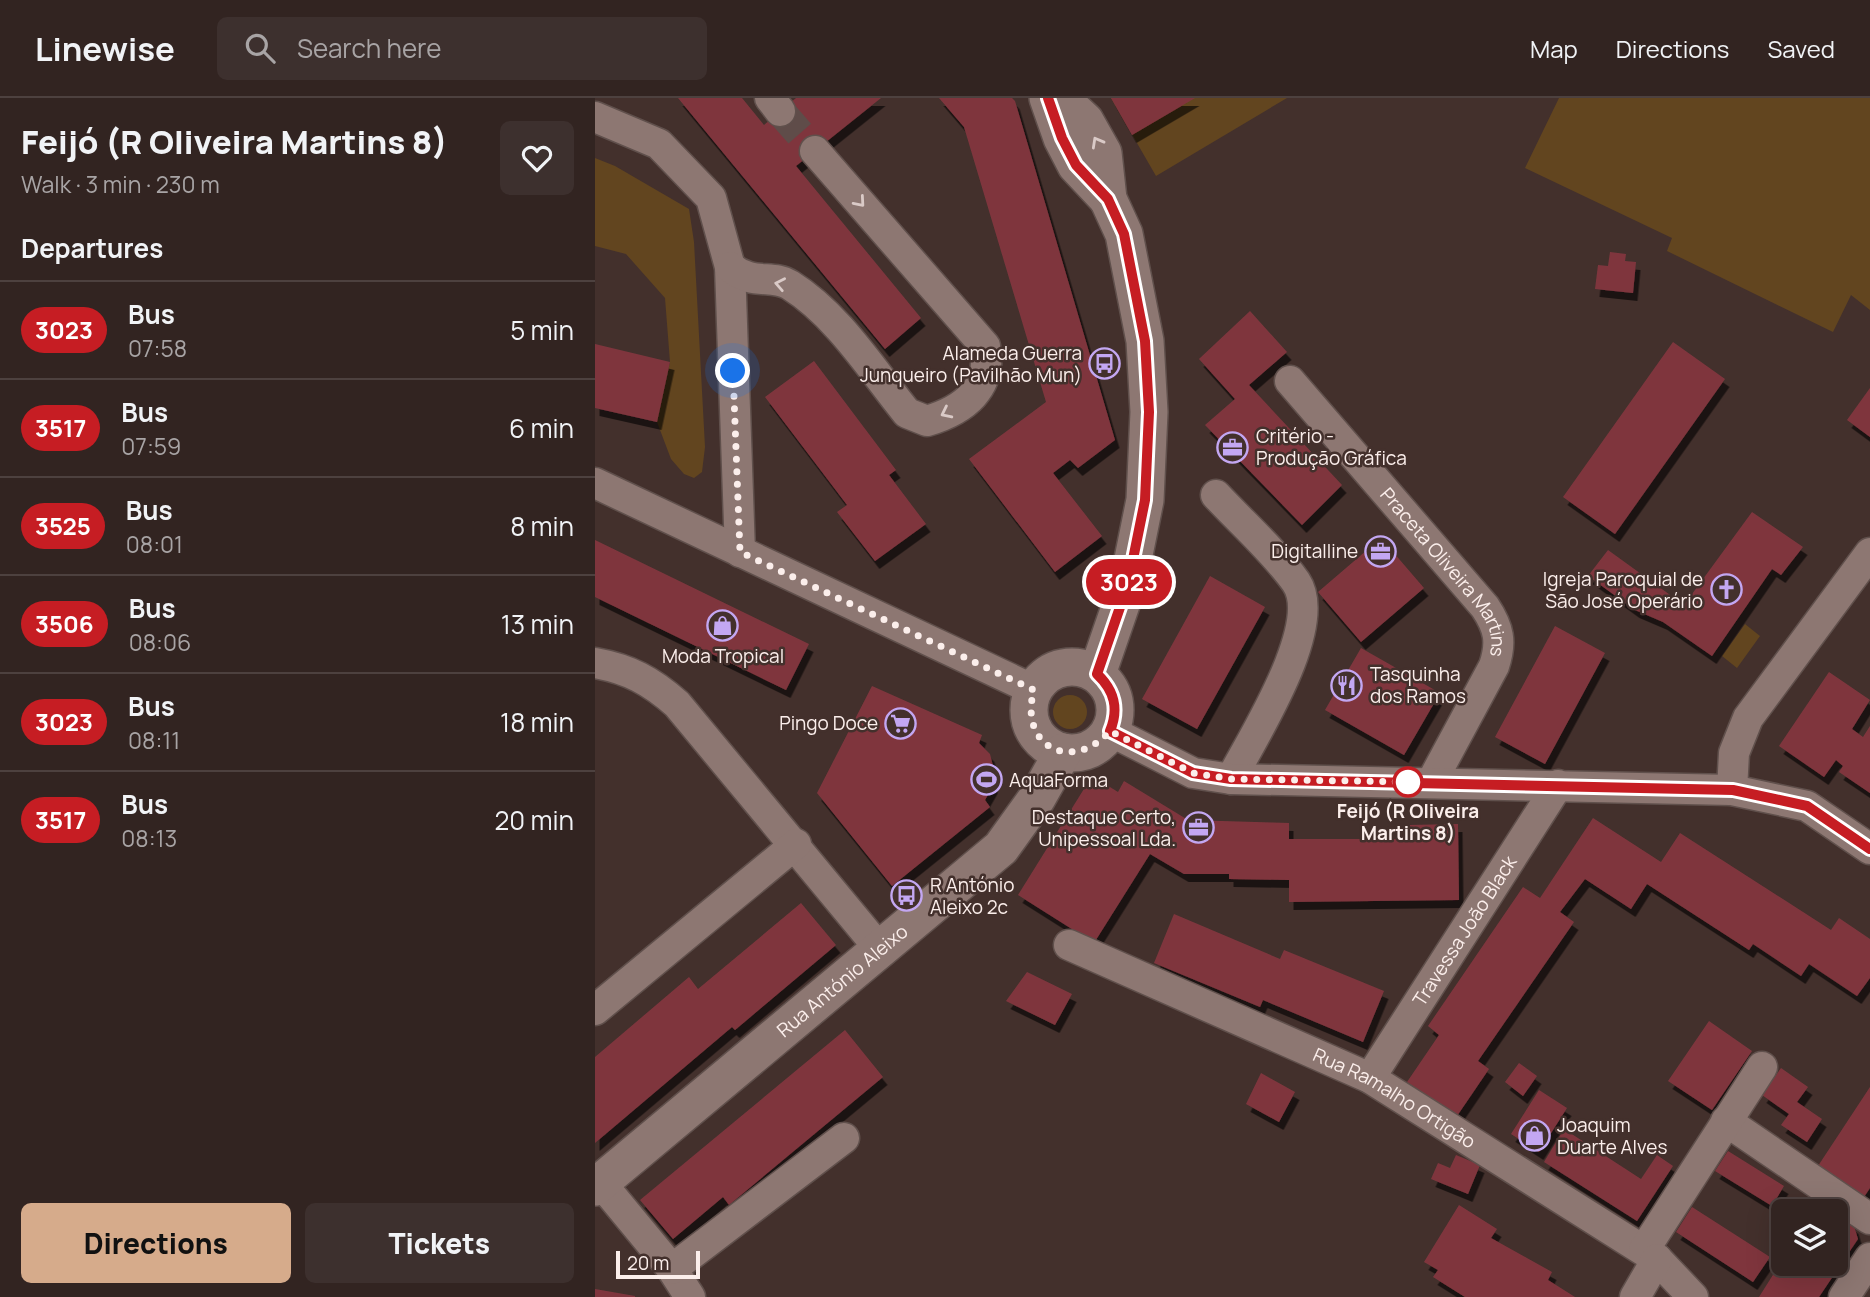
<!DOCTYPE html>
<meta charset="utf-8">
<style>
body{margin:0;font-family:Manrope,sans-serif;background:#3d302e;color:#f1f3f6;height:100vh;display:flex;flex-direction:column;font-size:26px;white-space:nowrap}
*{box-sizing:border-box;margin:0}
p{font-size:23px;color:#a8a4a5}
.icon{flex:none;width:38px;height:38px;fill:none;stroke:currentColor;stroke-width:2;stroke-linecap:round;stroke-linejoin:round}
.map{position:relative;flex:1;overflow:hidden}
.drawer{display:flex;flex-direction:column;background:#322421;width:595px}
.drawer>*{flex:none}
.badge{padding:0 14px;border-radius:23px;font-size:24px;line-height:46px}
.tools{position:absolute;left:1176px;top:1101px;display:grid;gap:14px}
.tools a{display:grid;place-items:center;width:77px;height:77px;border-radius:10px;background:#322421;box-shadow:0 7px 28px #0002,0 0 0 2px #4d413f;font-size:35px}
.scale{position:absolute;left:21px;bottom:18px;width:84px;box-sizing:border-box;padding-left:7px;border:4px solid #fbeeeb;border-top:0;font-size:19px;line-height:24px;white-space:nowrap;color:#fbeeeb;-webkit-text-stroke:5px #43302c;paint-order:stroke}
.you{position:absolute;width:35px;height:35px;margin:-18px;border:5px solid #fff;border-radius:50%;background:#1a73e8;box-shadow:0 0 0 10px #1a73e833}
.map>.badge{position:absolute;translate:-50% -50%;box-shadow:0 0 0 4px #fff}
h2{padding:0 21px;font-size:26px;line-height:63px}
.round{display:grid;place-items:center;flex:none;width:74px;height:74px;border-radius:10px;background:#3d302e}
.head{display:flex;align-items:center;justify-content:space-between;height:119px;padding:0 21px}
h1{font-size:33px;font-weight:800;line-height:52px}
.cta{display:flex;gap:14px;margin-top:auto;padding:14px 21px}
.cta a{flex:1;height:80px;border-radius:10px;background:#d6ab8b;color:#111;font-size:28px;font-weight:800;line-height:80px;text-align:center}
.cta a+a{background:#3d302e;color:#f1f3f6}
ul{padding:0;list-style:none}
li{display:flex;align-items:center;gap:21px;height:98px;padding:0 21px;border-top:2px solid #4d413f}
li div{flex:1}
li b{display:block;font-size:26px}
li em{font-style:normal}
li .badge{min-width:77px;font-weight:700;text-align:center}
header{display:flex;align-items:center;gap:42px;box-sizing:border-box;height:98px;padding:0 35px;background:#322421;border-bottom:2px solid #4d413f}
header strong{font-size:33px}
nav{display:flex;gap:38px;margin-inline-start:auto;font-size:24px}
.search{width:490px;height:63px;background:#3d302e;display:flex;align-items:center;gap:18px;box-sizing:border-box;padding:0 24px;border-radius:10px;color:#a8a4a5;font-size:26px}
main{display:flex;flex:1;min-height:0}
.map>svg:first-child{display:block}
.green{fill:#62451f}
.building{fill:#7f363e;filter:url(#shadow)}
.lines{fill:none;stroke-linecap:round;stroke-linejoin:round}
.minor-tunnel{stroke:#5f4c49;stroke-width:30;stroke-dasharray:30 15;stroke-linecap:butt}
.minor-casing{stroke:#60504c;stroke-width:33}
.tertiary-casing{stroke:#60504c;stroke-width:40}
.minor{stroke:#8d7772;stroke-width:30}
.tertiary{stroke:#8d7772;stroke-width:37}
.oneway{stroke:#dacac7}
.line-casing{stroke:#fff;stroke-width:16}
.line{stroke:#c61d23;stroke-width:10}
.walk{stroke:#fbeeeb;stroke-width:7;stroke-dasharray:0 12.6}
.stop-dot{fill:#fff;stroke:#c61d23;stroke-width:3.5}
.labels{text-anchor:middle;stroke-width:5;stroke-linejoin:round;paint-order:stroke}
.poi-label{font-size:19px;fill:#fbeeeb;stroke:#43302c;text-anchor:end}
.street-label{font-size:19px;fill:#fbeeeb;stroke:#43302c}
.stop-label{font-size:19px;font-weight:bold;fill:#fbeeeb;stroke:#43302c}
</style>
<header>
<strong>Linewise</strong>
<div class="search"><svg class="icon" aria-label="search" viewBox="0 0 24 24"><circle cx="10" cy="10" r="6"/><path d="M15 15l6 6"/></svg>Search here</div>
<nav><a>Map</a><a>Directions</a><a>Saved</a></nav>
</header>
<main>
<section class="drawer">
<div class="head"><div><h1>Feijó (R Oliveira Martins 8)</h1><p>Walk · 3 min · 230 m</p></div><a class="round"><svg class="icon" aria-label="heart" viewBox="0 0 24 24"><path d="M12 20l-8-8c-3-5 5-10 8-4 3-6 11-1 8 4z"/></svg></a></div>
<h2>Departures</h2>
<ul>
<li><span class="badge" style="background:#c61d23;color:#fff">3023</span><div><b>Bus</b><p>07:58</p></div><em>5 min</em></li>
<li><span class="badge" style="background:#c61d23;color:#fff">3517</span><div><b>Bus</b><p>07:59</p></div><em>6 min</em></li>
<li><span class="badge" style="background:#c61d23;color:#fff">3525</span><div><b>Bus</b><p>08:01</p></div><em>8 min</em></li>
<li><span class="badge" style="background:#c61d23;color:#fff">3506</span><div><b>Bus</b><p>08:06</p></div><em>13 min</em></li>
<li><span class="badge" style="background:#c61d23;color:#fff">3023</span><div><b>Bus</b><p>08:11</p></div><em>18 min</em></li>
<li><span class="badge" style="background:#c61d23;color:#fff">3517</span><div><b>Bus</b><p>08:13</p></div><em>20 min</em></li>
</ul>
<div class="cta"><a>Directions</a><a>Tickets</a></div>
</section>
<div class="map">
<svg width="1275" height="1199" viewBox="0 0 1275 1199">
<defs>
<filter id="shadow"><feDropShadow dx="4.5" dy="8" stdDeviation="0" flood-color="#0009"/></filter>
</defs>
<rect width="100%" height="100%" fill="#43302c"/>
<path class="green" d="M516,0H692L561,78Z
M964,0H1275V212L1256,197L1238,234L1072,153L1077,140L930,70Z
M0,60L20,68L94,111L99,144L110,349L107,374L99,380L89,376L76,361L62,324L75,264L70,200L31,156L0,148Z
M1150,526L1165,538L1142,570L1127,558Z
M458 614a17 17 0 1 1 34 0a17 17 0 1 1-34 0Z"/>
<path class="building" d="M83,0H147L169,27L201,0H286L201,68L326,220L290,251Z
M344,0H417L420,3L520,342L483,370L475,362L458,375L507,438L460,474L374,361L451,304L369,29Z
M516,0H600L537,37Z
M1015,154L1031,156L1030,163L1041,164L1038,195L1000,191L1003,167L1013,168Z
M655,213L692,254L654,287L747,387L707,427L610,327L640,301L604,261Z
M1078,244L1130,281L1020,436L968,399Z
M0,246L75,264L62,324L0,310Z
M219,263L301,372L294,377L331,426L280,463L242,414L252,407L170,299Z
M1275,290V339L1252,322Z
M1157,414L1208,449L1186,477L1177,471L1117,558L1068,524L1040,512L993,478L1013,452L1089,507Z
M786,440L829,490L766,544L723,494Z
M0,442L214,546L191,592L0,499Z
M615,478L670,509L602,631L547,601Z
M960,528L1010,555L950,666L900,639Z
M766,550L845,595L809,657L730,612Z
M1234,574L1275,602L1257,631L1268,639L1275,628V695L1244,674L1248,668L1241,662L1229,679L1184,648Z
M277,588L387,637L384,645L395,656L399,672L398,688L390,702L395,709L297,788L222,695Z
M497,678L523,694L529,683L593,722L694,725V741H814V727L863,726L864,802L694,804V782L634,781V776H589L555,756L499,845L423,797Z
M998,720L1066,764L1085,735L1236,832L1244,820L1275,841V880L1262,898L1214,866L1206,878L1158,846L1154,852L1052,786L1036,811L990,781L965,814L979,824L883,963L894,971L862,1018L812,984L844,937L833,928L928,789L945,800Z
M206,805L241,847L140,932L137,929L0,1045V959L94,879L103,891Z
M579,816L685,861L689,852L789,893L768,944L668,902L665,909L559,865Z
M432,874L477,896L460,927L411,903Z
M1114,923L1157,953L1117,1012L1073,983Z
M250,932L288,979L134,1107L128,1099L78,1141L45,1102Z
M924,965L942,978L928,998L910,984Z
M1186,970L1213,989L1202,1004L1227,1021L1212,1044L1186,1027L1194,1016L1167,997Z
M666,975L700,994L684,1024L651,1006Z
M1275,989V1090L1269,1099L1223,1068Z
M944,992L972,1010L944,1054L916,1036Z
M969,1031L1046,1081L1062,1057L1078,1068L1042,1123L949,1064Z
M1133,1053L1189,1088L1177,1108L1120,1073Z
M861,1057L885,1067L873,1096L836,1081L843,1065L855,1070Z
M1216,1098L1238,1113H1206Z
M864,1107L902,1131L896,1140L957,1174L953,1182L980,1199H870L838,1179L843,1172L829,1164Z
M1097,1109L1175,1159L1158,1184L1081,1134Z
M1241,1115L1259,1128L1263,1141L1224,1199H1164L1188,1161V1166H1241Z
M0,1191L40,1198V1199H0Z"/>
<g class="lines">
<path class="minor-tunnel" d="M185,13L220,53"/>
<defs>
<g id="minor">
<path d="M175,0L185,13"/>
<path d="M0,19L64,46L116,100L135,169L145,454"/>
<path d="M135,169C158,188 177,176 195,187C243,217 277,272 312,315L332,323C369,312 398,290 390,248L220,53"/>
<path id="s1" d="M695,283L890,509C904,530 907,544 899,568L836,685"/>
<path d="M0,385L439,592"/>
<path d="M621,397C646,424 680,454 701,484C730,527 658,639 636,681"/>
<path d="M0,565C34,571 56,583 82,606L284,850"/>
<path d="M515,633L598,675L636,681L1137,692L1212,708L1275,751"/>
<path d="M1137,692L1139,655L1153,620L1275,455"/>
<path id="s2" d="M474,847L775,980L1062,1161L1098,1199"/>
<path d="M0,912L201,746"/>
<path id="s3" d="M775,980L963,687"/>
<path d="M1131,1023L1275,1121"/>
<path d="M6,1085L77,1171L95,1199"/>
<path d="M1049,1152L1167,969"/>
<path d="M77,1171L249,1040"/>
<path d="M1040,1199L1062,1161"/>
<path d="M1249,1199L1275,1160"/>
</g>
<g id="tertiary">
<path d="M453,0L467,40L481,67L513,101"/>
<path d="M465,0L490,23L508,55L513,101L529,136L550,243L554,314L550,402L533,486L502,576"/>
<circle cx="477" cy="612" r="43"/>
<path id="s4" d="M0,1089L406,750L442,700L468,654"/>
</g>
</defs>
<use href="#minor" class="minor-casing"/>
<use href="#tertiary" class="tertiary-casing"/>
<use href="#minor" class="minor"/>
<use href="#tertiary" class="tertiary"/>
</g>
<defs><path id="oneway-chevron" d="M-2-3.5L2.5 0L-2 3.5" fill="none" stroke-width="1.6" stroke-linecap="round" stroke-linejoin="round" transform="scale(1.75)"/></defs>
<g class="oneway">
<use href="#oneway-chevron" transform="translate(502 44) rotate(-119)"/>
<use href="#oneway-chevron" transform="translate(265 104) rotate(49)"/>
<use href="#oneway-chevron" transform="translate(185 186) rotate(-169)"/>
<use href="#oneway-chevron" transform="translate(351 315) rotate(154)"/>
</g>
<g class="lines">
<defs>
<path id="line" d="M453,0L467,40L481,67L513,101L529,136L550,243L554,314L550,402L533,486L502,576C520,593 524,611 515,633L598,675L636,681L1138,692L1212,708L1275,751"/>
</defs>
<use href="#line" class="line-casing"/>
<use href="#line" class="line"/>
<path class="walk" d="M138,273L145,454L439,592C423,648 477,676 515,633L598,675L636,681L820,684H813"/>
</g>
<defs>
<symbol id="bus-ring" viewBox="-11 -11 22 22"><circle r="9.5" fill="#43302c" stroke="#c3a7f2" stroke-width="1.5"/><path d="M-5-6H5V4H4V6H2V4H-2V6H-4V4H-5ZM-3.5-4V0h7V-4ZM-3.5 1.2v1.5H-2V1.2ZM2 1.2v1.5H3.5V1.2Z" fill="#c3a7f2"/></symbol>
<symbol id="office-ring" viewBox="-11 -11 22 22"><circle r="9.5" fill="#43302c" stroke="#c3a7f2" stroke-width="1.5"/><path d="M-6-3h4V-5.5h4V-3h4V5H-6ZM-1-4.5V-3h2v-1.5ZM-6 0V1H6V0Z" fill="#c3a7f2"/></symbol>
<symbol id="church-ring" viewBox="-11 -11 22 22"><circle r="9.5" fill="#43302c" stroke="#c3a7f2" stroke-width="1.5"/><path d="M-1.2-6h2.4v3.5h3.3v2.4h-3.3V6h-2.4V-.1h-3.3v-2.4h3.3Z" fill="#c3a7f2"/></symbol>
<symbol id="shop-ring" viewBox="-11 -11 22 22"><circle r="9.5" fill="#43302c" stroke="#c3a7f2" stroke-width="1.5"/><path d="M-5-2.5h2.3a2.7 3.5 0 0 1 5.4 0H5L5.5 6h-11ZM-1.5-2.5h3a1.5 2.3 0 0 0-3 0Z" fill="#c3a7f2"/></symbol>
<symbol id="restaurant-ring" viewBox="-11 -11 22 22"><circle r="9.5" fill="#43302c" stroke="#c3a7f2" stroke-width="1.5"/><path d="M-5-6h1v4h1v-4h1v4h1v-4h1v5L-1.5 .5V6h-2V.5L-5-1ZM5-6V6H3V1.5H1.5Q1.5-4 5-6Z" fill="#c3a7f2"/></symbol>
<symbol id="supermarket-ring" viewBox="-11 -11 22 22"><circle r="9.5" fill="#43302c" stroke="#c3a7f2" stroke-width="1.5"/><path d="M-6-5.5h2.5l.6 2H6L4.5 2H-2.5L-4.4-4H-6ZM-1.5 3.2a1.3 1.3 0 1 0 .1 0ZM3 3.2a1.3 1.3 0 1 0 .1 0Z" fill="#c3a7f2"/></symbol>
<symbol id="stadium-ring" viewBox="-11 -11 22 22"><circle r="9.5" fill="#43302c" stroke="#c3a7f2" stroke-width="1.5"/><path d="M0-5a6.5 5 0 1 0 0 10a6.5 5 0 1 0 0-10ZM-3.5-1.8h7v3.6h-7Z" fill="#c3a7f2"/></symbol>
</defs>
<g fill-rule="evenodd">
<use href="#bus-ring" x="492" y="248" width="35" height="35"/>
<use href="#office-ring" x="620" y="332" width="35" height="35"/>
<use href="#office-ring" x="768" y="436" width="35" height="35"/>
<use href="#church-ring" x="1114" y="474" width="35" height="35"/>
<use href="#shop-ring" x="110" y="510" width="35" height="35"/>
<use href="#restaurant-ring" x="734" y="570" width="35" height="35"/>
<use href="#supermarket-ring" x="288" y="608" width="35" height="35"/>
<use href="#stadium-ring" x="374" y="664" width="35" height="35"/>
<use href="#office-ring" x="586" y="712" width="35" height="35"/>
<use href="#bus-ring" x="294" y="780" width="35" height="35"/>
<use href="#shop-ring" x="922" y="1020" width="35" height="35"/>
</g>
<circle class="stop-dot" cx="813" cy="684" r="14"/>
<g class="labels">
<g class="poi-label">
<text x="487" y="262">Alameda Guerra<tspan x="487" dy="22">Junqueiro (Pavilhão Mun)</tspan></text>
<text x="661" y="345" text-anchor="start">Critério -<tspan x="661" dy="22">Produção Gráfica</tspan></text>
<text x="763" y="460">Digitalline</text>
<text x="1108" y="488">Igreja Paroquial de<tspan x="1108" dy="22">São José Operário</tspan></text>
<text x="128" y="565" text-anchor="middle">Moda Tropical</text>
<text x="775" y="583" text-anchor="start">Tasquinha<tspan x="775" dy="22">dos Ramos</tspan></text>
<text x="283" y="632">Pingo Doce</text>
<text x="414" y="689" text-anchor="start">AquaForma</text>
<text x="581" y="726">Destaque Certo,<tspan x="581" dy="22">Unipessoal Lda.</tspan></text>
<text x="335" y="794" text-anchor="start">R António<tspan x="335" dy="22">Aleixo 2c</tspan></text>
<text x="962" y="1034" text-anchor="start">Joaquim<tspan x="962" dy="22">Duarte Alves</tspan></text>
</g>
<g class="street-label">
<text dy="7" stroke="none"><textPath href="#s1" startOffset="248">Praceta Oliveira Martins</textPath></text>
<text dy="7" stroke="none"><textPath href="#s3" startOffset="175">Travessa João Black</textPath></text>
<text dy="7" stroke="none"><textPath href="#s4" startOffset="322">Rua António Aleixo</textPath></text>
<text dy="7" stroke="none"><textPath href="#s2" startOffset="360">Rua Ramalho Ortigão</textPath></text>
</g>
<g class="stop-label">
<text x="813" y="720">Feijó (R Oliveira<tspan x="813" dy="22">Martins 8)</tspan></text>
</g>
</g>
</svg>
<div class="tools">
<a><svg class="icon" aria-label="layers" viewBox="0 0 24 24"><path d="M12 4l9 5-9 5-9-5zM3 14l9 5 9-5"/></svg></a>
</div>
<div class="scale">20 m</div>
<div class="you" style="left:138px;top:273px"></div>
<b class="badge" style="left:534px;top:484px;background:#c61d23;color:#fff">3023</b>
</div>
</main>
